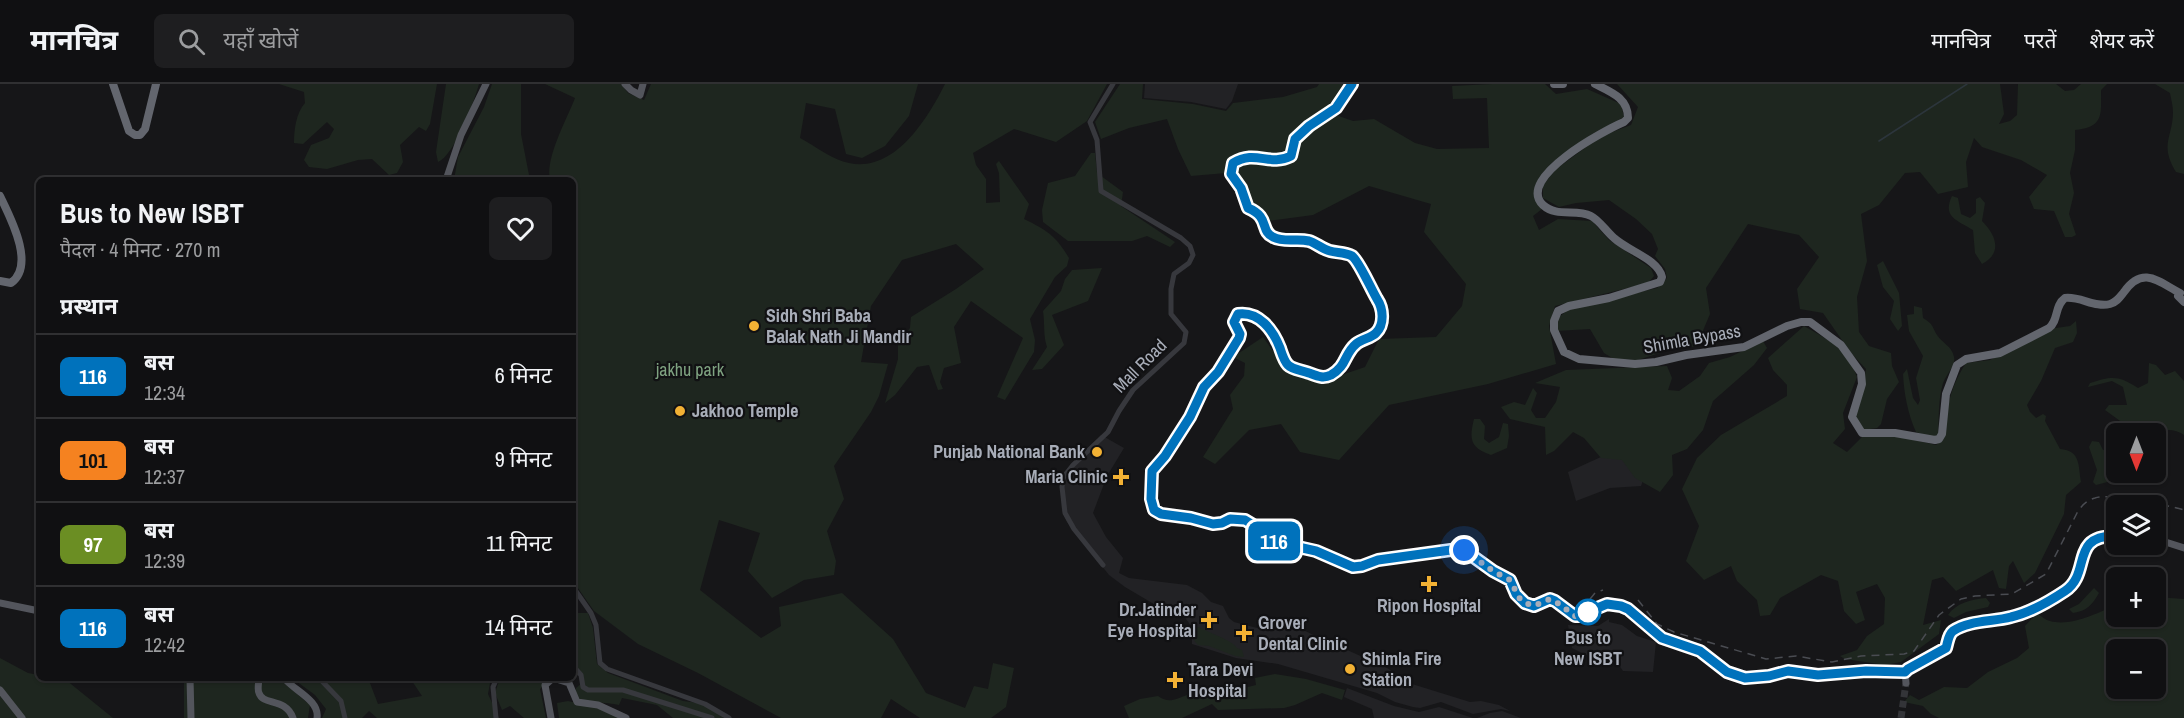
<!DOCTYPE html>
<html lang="hi">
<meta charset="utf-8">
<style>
body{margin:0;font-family:"Archivo Narrow","Noto Sans Devanagari",sans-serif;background:#1e1e20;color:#f1f3f6;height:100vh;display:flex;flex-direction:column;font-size:22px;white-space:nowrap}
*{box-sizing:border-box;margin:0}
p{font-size:20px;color:#9c9d9f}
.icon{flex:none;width:33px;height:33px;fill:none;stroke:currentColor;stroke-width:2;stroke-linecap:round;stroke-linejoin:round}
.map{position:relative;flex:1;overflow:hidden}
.sheet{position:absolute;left:36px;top:93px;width:540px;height:504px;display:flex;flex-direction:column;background:#101012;border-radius:9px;box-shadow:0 2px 4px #0004,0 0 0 2px #303032}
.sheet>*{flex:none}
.badge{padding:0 12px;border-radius:9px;font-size:21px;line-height:39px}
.needle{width:39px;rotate:180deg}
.fabs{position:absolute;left:2106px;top:339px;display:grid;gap:12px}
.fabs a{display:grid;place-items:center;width:60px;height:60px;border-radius:9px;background:#101012;box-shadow:0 2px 4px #0004,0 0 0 2px #303032;font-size:30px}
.you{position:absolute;width:30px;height:30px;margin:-15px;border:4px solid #fff;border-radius:50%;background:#1a73e8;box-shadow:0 0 0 9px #1a73e833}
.map>.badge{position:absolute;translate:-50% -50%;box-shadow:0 0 0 3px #fff}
h2{padding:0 24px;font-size:22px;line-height:54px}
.round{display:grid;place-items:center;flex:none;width:63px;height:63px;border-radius:9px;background:#1e1e20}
.overview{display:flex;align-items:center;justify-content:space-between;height:102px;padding:0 24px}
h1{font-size:28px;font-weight:800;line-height:45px}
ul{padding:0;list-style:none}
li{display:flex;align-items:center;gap:18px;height:84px;padding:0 24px;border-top:2px solid #303032}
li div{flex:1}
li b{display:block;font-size:22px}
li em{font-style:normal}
li .badge{min-width:66px;font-weight:700;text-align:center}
header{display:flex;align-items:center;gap:36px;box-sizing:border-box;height:84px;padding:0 30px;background:#101012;border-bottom:2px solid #303032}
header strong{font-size:28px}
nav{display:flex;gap:33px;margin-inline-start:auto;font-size:21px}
.search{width:420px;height:54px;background:#1e1e20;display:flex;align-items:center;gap:15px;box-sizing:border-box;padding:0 21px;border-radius:9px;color:#9c9d9f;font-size:22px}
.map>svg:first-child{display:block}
.built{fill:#222225}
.green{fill:#1e261f;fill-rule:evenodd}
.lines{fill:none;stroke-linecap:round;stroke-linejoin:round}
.stream{stroke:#2c353c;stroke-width:1.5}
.major-tunnel{stroke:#333438;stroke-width:7;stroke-dasharray:7 3.5;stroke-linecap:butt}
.minor{stroke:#37383d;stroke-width:5}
.major{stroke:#53555c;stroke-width:7}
.highway{stroke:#63666e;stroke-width:8}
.rail{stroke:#4a4c52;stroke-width:1.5;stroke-dasharray:8 6;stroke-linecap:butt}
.line-casing{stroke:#fff;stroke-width:14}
.line{stroke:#0072bc;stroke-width:9}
.walk{stroke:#a8adb8;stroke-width:6;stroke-dasharray:0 10.8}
.poi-dot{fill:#f2b134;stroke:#111113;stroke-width:2}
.stop-dot{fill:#fff;stroke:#0072bc;stroke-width:3}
.labels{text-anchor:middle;stroke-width:4.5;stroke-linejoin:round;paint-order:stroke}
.poi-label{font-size:18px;font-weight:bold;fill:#a8adb8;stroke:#111113;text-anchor:start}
.street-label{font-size:18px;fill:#a8adb8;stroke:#111113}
.park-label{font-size:18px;fill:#7fa381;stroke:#111113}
.stop-label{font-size:18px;font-weight:bold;fill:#a8adb8;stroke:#111113}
</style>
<header>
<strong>मानचित्र</strong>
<div class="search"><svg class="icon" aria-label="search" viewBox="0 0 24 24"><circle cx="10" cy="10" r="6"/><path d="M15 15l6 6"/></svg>यहाँ खोजें</div>
<nav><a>मानचित्र</a><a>परतें</a><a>शेयर करें</a></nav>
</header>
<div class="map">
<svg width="2184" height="634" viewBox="0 0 2184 634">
<rect width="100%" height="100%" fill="#161618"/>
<path class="built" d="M1145,0H1238L1232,17L1226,25L1191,18L1144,14Z
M1101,351L1124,364L1107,392L1093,429L1106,453L1123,474L1119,489L1129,494L1187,501L1202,509L1211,518L1223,522L1229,534L1234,538L1257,544L1279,546L1294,542L1387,584L1412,600L1470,618L1481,617L1499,621L1510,627L1501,625L1473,630L1441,618L1420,624L1413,623L1395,618L1377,609L1278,580L1236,574L1192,560V543L1183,531L1173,526L1159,523L1125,503L1109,491L1067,438L1062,427L1060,392Z
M1614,367L1648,381L1641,402L1610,404L1576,417L1568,388Z
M1609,535V538L1622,541L1637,552L1656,558L1653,588L1623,587L1617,578L1597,572H1588L1572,564L1568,541L1598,542Z
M1347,604L1394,622L1419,628L1439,623L1473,634H1374L1372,625L1344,613Z
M1502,627L1521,634H1477L1490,629Z"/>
<path class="green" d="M279,0H437L430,40L426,47L419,43L400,61L403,78L397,89L389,91L372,75L358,76L327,85L309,83L304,76L311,61L329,54L334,45L327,38L303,60L294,59C294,46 296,29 305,19L304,8Z
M446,0H479C474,18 454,72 438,78L436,68Z
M492,0H521V50L530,96H454L458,73L484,23Z
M545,0H621L628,9L644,16L651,0H918L909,32L885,62L862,74L846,70L835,25L806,19L800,54C815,62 833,76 849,79C895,89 928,34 945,0H1107L1087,37L1056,58L1014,45L973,69L976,81L986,95V119L1000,118L999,89L996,80L999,77L1029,120L1024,135C1047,146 1056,152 1069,174L1067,182L1055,193L1030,235L1035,256L1034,268L1005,316L997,313L1023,254L971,217L954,243L961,279L944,284L940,298L943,305L938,306L929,281L917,283L895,311L885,319L898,275V260L910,244L911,233L956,205L984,185L956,160L902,176L871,222L861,278L888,280L879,312L871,328L834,382L844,415L827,447L836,477L834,491L804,496L772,514L748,487L760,449L719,436L700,506L761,554L781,542L779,523L842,509L893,555L926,609L965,624L974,602L988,605L993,579L1014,584L1006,623L991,634H920L891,615L881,634H781L698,589L638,560L594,527L573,497V96H550C545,74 567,35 575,14Z
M1120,0H1143L1142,15L1193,20L1226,27L1233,19L1283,13L1317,3L1319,0H1348L1335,19L1291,52L1286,69L1277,73L1247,67L1230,76L1226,89L1191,92L1178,65L1167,35L1129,44L1101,55L1095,38Z
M1492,0H1545L1556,10L1587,5L1621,20L1624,33L1594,49L1552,79L1538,98L1535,115L1542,125L1533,132L1539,146L1558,135L1592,137L1609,156L1651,184L1654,192L1648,199L1555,222L1549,242L1556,280L1488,300L1389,321L1339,376L1300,368L1281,340L1249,346L1215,380L1203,373L1233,325L1230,311L1244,292L1245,279L1233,273L1263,253L1283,281L1320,296L1330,295L1365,283L1379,255L1436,253L1462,222L1466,200L1424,148L1431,120L1369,102L1313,131L1269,137L1261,124L1252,121L1244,102L1234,89L1237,82L1249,76L1280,80L1293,74L1298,56L1333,30L1353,37L1374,35L1415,59L1437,65L1489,64L1487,14L1453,15L1452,2Z
M1617,0H2000L2004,30L1999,40L2010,37L2017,31L2018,0H2056L2065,7L2074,6L2081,0H2107L2101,6C2101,31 2104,43 2075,46V66L2070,89L2074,109L2069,130L2076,151L2072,153H2065L2054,127L2034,125L2029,113L2047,91L2021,76L1982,63L1974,54L1966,78L1968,103L1938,110L1920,88L1905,89L1879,121L1861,130L1867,177L1857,213L1859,248L1869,262L1891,269L1892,282L1899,298L1887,315L1881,340L1877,344L1863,346L1849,332L1862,308L1866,285L1851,269L1823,229L1800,225L1797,205L1819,173L1799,151L1748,140L1706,204L1710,230L1696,263L1681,262L1638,276L1614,275L1604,269L1590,245L1556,247L1558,234L1570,224L1657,204L1667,194L1665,185L1655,172L1658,165L1652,150L1636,135L1609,116L1576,119L1559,123L1543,114V101L1555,86L1601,52L1631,41L1638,23Z
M2155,0H2184V90L2176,88C2159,60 2173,53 2173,28C2173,22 2171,15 2170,9Z
M1091,69H1095L1097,89L1123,108L1121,122L1175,158L1170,163L1147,152L1132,157H1068L1043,138L1042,126L1048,99L1075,92Z
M1952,112L1958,114L1961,130L1970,134L1976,129V115L1980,113L1985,119L1982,137C1996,151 2003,169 1982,180L1975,169L1973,146C1957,136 1942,133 1952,112Z
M1883,177L1899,209L1902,242L1898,247L1890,235L1894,217L1883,203L1877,181Z
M1102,184L1088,217L1052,231L1064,261L1042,285L1032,286L1047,263C1043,251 1045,240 1043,227L1061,207L1065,195L1072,186Z
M1914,222L1922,224L1923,234C1934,241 1931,241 1937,251C1942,259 1952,262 1954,273C1956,281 1946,291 1943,299C1938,316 1939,334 1938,351L1934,354L1916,348C1908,330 1904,310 1903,290L1907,285L1913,314L1918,321L1920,316L1916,294L1923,272L1909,247L1907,231L1914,230Z
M2076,237L2077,249L2073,258L2055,264L2041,297L2027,321L2030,328L2036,334L2043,330L2046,332L2045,337L2060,365C2081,367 2078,381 2081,398L2066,411L2064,430L2035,489L2024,499L2013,477L2009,482L2006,505L1999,504L1993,486L1956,507L1943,493L1932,496L1923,541L1941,536L1939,550L1901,578L1885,581L1845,575L1840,572L1857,566L1867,552L1884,540L1885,514L1877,500L1856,508L1865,536L1856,540L1844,527L1838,497L1821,491L1780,514L1770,531L1760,532L1757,516L1737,497L1731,482L1704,496L1686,477L1699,442L1682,405L1697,374L1721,351L1787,312V301L1773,286L1768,274L1804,242C1830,257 1847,264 1857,293L1843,329L1845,345L1833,359L1847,368L1862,353L1890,350L1936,361L1944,354C1947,324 1949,305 1966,279L1990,276L2049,245L2070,242Z
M1763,257L1767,264L1754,281L1713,317L1703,346L1687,365L1672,371L1673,391L1660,408L1635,394L1622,376L1601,374L1584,354L1573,348L1554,367L1546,371L1545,343L1510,335L1501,323L1514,318L1525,321L1533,304L1537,309L1531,326L1536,334H1545L1556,318L1560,303L1535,299L1566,286L1667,282L1672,294L1668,306L1679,307L1700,292L1709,279L1730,273Z
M2149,279L2156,281L2165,291L2175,287L2184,297V351C2176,345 2166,345 2157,348L2156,359V350L2128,349L2127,342L2105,326L2109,321H2127L2123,303L2112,297L2088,303L2090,299C2112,292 2118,291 2138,304L2148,299Z
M1474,335H1480L1485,342L1484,355L1489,359L1499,353L1503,339L1508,340L1509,352L1507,364L1491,371C1470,364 1469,355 1474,335Z
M2092,357L2099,358L2103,366L2116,365V388L2144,389L2135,396L2119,395L2096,401L2093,398L2097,386L2089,363Z
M2094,504L2099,509C2092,521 2087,527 2073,529L2069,525L2079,520Z
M2156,513L2184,515V634H1939L1931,630L1923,622L1904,618L1910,611L1919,616L1944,603L1967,604L1988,588L2017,574L2029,564L2025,542L2037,529C2041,532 2045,536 2050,537C2070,543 2098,529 2116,521V532H2156ZM2116,566H2156V604H2116Z
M1986,514L1990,519L1988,523L1966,528L1954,534L1948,531C1956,519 1972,515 1986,514Z
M573,529H588L593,544L597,580L608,589L683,617L707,620L724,631L723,634H673L657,621L622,614L619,621C607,618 584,619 576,613V604L583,598L573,580Z
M1199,543C1209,549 1232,556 1237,564L1242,566L1244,573L1235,572L1209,562L1198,561C1193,556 1191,551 1193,544Z
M0,574L28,589L39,591V594L66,596L113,634H0Z
M1275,590L1306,595L1345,606L1342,616L1322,609L1295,621L1284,624L1218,626L1212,620L1182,634H1129L1124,622L1140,615L1158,612C1169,620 1176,615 1187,611C1194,608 1201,607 1208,605L1211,612L1256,601L1255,594Z
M184,594H278L310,621L308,634H184Z
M292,594H368L378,620L422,612L410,594H491L488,610L499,634H377L369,627L362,634H322L326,625L315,611Z
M500,594H551L540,605L546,634H524L510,622L502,626L495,609Z
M568,617L615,628L622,634H559L557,619Z"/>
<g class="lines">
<path class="stream" d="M1879,57L1967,0"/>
<path class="major-tunnel" d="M1901,634L1906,599"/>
<path class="minor" d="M1103,481L1074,445L1065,429L1062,403L1063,394L1073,381L1108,348L1119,327L1133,306L1184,259L1186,248L1171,230V205L1174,190L1189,179L1193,171L1190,162L1181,154L1101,107L1097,56L1090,38L1113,0
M573,503L591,529L596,541L600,579L607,585L705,620L729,634
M573,582L581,591L583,603L588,606H623L712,634
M319,594L341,617L345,634
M496,634L493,603L497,594"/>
<path class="major" d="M625,0L631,6L640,11L643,0
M1352,0L1336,24L1313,38L1295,55L1291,72C1269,82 1256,65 1233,79L1231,90L1241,104L1248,124L1259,128L1270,152L1286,158L1308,157L1328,167L1352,173L1362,184L1367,198L1383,225L1381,239L1375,250L1354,261L1342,283L1329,292H1317L1286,279C1278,257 1266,227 1238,230L1234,238L1240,250L1239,254L1218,288L1204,303L1190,333L1165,372L1152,387L1151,415L1154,426L1161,430L1191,433L1213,439H1222L1230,435L1245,436L1260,445L1276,458L1316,467L1353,483L1362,482L1378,476L1458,465L1464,466L1493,487L1510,496L1516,510L1525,519L1534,522L1549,515L1578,532L1607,520L1621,522L1628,525L1662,554L1699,567L1727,588L1745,594H1754L1796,586L1812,591L1866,587L1905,588L1908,585L1943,566L1953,547C1972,539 1991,538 2011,533C2025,530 2037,522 2049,515C2055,512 2064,509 2069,504C2090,482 2073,450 2116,452
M446,96L461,51L486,0
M2156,455L2184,464
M0,519L39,527
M1905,588L1906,599
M190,594L191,634
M259,594C259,598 257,605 259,609C263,622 285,613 293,634
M284,594C293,606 320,616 317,634
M0,606L22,634
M551,634L545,601L553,594L569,599L577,618L598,621L626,634"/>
<path class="highway" d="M113,0L129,47L135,51H140L145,45L156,0
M1554,0H1563
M1595,0C1611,8 1628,14 1628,34L1624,38C1605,46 1515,94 1543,121C1557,134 1576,124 1591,132C1599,136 1606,147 1614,154C1628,167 1658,175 1662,193L1660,198L1609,214L1569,222L1558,227L1554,237V246L1564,268L1579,275L1635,280L1656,278L1686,271L1744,263L1787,242L1801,238H1810L1841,261L1861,289L1862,300L1852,333L1862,349H1895L1935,356L1939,355L1942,350L1946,310L1957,281L1966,275L2000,269L2049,244C2059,236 2054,222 2065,214C2080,212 2095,224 2110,220C2117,218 2120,213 2124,208C2143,181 2159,198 2180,209L2178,212L2184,218
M0,112C10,133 36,181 11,199L0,197"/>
<path class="rail" d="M1638,516L1657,540L1674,548L1766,575L1796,572L1832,578L1861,572L1904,570L1914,567L1939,531L1961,515L1975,512L2012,510L2046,490L2077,429C2081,422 2087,416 2095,414C2111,409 2167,421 2184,426
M1581,526L1595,509L1603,506"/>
</g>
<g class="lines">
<defs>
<path id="line" d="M1352,0L1336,24L1309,42L1295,55L1291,72C1269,83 1256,65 1233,79L1231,90L1241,104L1248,124C1270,133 1260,147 1273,153C1285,159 1296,154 1309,157C1316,159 1322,165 1330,167C1337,169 1345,168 1352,172C1359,177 1371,205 1377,215C1383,224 1385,240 1376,249C1371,254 1362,255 1356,260C1344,270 1347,282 1331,291C1323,295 1317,292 1309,289C1302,286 1293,286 1288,281C1284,277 1282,270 1280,264C1273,246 1259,227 1238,230L1234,238L1240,250L1239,254L1218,288L1204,303L1190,333L1165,372L1152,387L1151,415L1154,426L1161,430L1191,434L1213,440L1222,439L1230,435L1245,436L1260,445L1276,458L1316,467L1353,483L1362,482L1378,476L1458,465L1464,466L1493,487L1510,496L1516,510L1525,519L1534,522L1550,515L1555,517L1575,532H1578L1607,520L1621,522L1628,525L1662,554L1700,567L1727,588L1745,594L1769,592L1788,587L1818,591L1866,587L1905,588L1908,585L1946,564C1948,558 1948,551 1953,547C1969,536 1993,538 2011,533C2029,529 2050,517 2065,507C2092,489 2069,451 2116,452"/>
</defs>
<use href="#line" class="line-casing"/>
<use href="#line" class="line"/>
<path class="walk" d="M1464,466L1493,487L1510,496L1520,515L1525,519L1534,522L1550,515L1555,517L1575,532L1594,525L1588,528"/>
</g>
<g class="poi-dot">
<circle cx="754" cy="242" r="6"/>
<circle cx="680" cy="327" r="6"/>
<circle cx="1097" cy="368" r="6"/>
<path d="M1118 384h6v6h6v6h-6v6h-6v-6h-6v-6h6z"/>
<path d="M1426 491h6v6h6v6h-6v6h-6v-6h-6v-6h6z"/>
<path d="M1206 527h6v6h6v6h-6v6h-6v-6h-6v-6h6z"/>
<path d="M1241 540h6v6h6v6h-6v6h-6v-6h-6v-6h6z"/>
<circle cx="1350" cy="585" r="6"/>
<path d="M1172 587h6v6h6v6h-6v6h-6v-6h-6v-6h6z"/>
</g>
<circle class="stop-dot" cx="1588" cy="528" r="12"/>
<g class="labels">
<g class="poi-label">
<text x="766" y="238">Sidh Shri Baba<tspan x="766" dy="21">Balak Nath Ji Mandir</tspan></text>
<text x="692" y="333">Jakhoo Temple</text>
<text x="1085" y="374" text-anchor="end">Punjab National Bank</text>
<text x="1108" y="399" text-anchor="end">Maria Clinic</text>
<text x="1429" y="528" text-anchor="middle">Ripon Hospital</text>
<text x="1196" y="532" text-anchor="end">Dr.Jatinder<tspan x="1196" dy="21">Eye Hospital</tspan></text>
<text x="1258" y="545">Grover<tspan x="1258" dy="21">Dental Clinic</tspan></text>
<text x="1362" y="581">Shimla Fire<tspan x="1362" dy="21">Station</tspan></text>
<text x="1188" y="592">Tara Devi<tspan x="1188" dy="21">Hospital</tspan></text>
</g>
<g class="street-label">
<text transform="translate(1692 255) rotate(-10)" y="6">Shimla Bypass</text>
<text transform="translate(1140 282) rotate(-45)" y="6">Mall Road</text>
</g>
<g class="park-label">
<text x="690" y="292">jakhu park</text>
</g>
<g class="stop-label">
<text x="1588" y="560">Bus to<tspan x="1588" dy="21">New ISBT</tspan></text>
</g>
</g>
</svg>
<div class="fabs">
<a><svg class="needle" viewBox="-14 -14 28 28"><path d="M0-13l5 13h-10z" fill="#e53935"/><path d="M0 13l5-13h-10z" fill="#9c9d9f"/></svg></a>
<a><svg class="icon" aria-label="layers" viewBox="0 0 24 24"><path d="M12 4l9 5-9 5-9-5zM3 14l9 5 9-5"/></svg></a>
<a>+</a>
<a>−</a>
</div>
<div class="you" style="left:1464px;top:466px"></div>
<b class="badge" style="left:1274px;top:457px;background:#0072bc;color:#fff">116</b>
<section class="sheet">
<div class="overview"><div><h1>Bus to New ISBT</h1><p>पैदल · 4 मिनट · 270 m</p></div><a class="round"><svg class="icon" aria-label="heart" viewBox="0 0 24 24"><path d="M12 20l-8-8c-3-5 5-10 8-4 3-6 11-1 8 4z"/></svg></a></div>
<h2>प्रस्थान</h2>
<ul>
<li><span class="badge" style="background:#0072bc;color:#fff">116</span><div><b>बस</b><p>12:34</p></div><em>6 मिनट</em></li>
<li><span class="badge" style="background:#f58220;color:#111">101</span><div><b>बस</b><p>12:37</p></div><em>9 मिनट</em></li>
<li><span class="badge" style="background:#6b8e23;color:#fff">97</span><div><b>बस</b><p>12:39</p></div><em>11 मिनट</em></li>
<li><span class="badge" style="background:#0072bc;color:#fff">116</span><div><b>बस</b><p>12:42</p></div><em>14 मिनट</em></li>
</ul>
</section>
</div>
